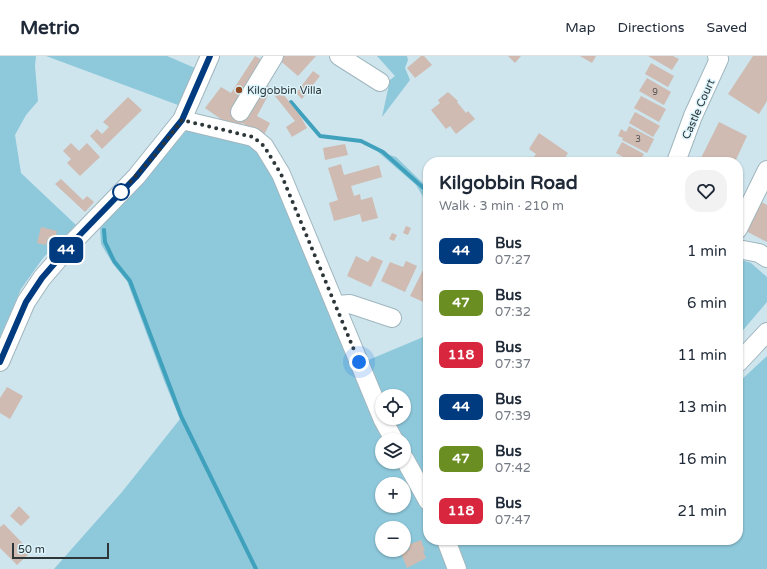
<!DOCTYPE html>
<meta charset="utf-8">
<style>
body{margin:0;font-family:"Varela Round",sans-serif;background:#f2f2f3;color:#1f2937;height:100vh;display:flex;flex-direction:column;font-size:15px;white-space:nowrap}
*{box-sizing:border-box;margin:0}
p{font-size:13px;color:#747a83}
.icon{flex:none;width:22px;height:22px;fill:none;stroke:currentColor;stroke-width:2;stroke-linecap:round;stroke-linejoin:round}
.map{position:relative;flex:1;overflow:hidden}
.panel{position:absolute;left:423px;top:101px;width:320px;height:388px;display:flex;flex-direction:column;background:#fff;border-radius:16px;box-shadow:0 1px 3px #0004}
.panel>*{flex:none}
.badge{padding:0 8px;border-radius:6px;font-size:14px;line-height:26px}
.tools{position:absolute;left:375px;top:333px;display:grid;gap:8px}
.tools a{display:grid;place-items:center;width:36px;height:36px;border-radius:50%;background:#fff;box-shadow:0 1px 3px #0004;font-size:20px}
.scale{position:absolute;left:12px;bottom:10px;width:97px;box-sizing:border-box;padding-left:4px;border:2px solid #2d3639;border-top:0;font-size:11px;line-height:14px;white-space:nowrap;color:#2d3639;-webkit-text-stroke:3px #dbf3fb;paint-order:stroke}
.you{position:absolute;width:20px;height:20px;margin:-10px;border:3px solid #fff;border-radius:50%;background:#1a73e8;box-shadow:0 0 0 6px #1a73e833}
.map>.badge{position:absolute;translate:-50% -50%;box-shadow:0 0 0 2px #fff}
.round{display:grid;place-items:center;flex:none;width:42px;height:42px;border-radius:16px;background:#f2f2f3}
.head{display:flex;align-items:center;justify-content:space-between;height:68px;padding:0 16px}
h1{font-size:19px;font-weight:800;line-height:30px}
ul{padding:0;list-style:none}
li{display:flex;align-items:center;gap:12px;height:52px;padding:0 16px}
li div{flex:1}
li b{display:block;font-size:15px}
li em{font-style:normal}
li .badge{min-width:44px;font-weight:700;text-align:center}
header{display:flex;align-items:center;gap:24px;box-sizing:border-box;height:56px;padding:0 20px;background:#fff;border-bottom:1px solid #e0e1e3}
header strong{font-size:19px}
nav{display:flex;gap:22px;margin-inline-start:auto;font-size:14px}
.map>svg:first-child{display:block}
.green{fill:#8ec8db;fill-rule:evenodd}
.lines{fill:none;stroke-linecap:round;stroke-linejoin:round}
.stream{stroke:#40a1bd;stroke-width:4}
.building{fill:#cfbbb1}
.minor-casing{stroke:#a0b6be;stroke-width:20}
.minor{stroke:#fff;stroke-width:18}
.line-casing{stroke:#fff;stroke-width:9}
.line{stroke:#003b80;stroke-width:6}
.walk{stroke:#2d3639;stroke-width:4;stroke-dasharray:0 7.2}
.poi-dot{fill:#914b22;stroke:#dbf3fb;stroke-width:1.5}
.stop-dot{fill:#fff;stroke:#003b80;stroke-width:2}
.labels{text-anchor:middle;stroke-width:3;stroke-linejoin:round;paint-order:stroke}
.number-label{font-size:9px;fill:#565757}
.poi-label{font-size:11px;fill:#2d3639;stroke:#dbf3fb;text-anchor:start}
.street-label{font-size:11px;fill:#2d3639;stroke:#dbf3fb}
</style>
<header>
<strong>Metrio</strong>
<nav><a>Map</a><a>Directions</a><a>Saved</a></nav>
</header>
<div class="map">
<svg width="767" height="513" viewBox="0 0 767 513">
<rect width="100%" height="100%" fill="#cee5ed"/>
<path class="green" d="M0,0H36L35,10L38,45L26,59L15,79L21,117L76,169L43,202L21,233L0,281Z
M46,0H167L195,12L178,49Z
M377,0H407L408,4L405,12L410,24L382,61L390,24L395,20Z
M188,73L236,80L267,100L391,384H382V406H401L424,427L404,389V384H401L390,362H404V340H382L366,305L428,279V484H738V327L767,300V513H54L122,436L180,363L165,327L127,225L113,208L101,188L100,172ZM382,428H404V450H382ZM382,472H404V494H382Z
M377,95L396,101L426,130L428,132V149L416,129Z
M738,203L751,207L767,221V246L738,280Z"/>
<g class="lines">
<path class="stream" d="M291,46L320,80L361,85L383,96L428,136
M104,174L105,186L114,205L130,225L181,360L256,513"/>
</g>
<path class="building" d="M255,0L264,5L263,27L272,32L257,60L270,67L264,79L242,67L239,69L225,66L205,52L221,31L231,37Z
M279,0H316L298,20L277,2Z
M421,0H424L432,9L415,22L407,12Z
M508,0H521L515,7Z
M580,0H596L592,7Z
M648,0H673L679,3L672,14Z
M753,0H767V45L759,58L728,38Z
M651,7L674,20L668,31L645,18Z
M313,15L320,20L302,43L296,37Z
M647,22L671,36L664,49L639,35Z
M277,30L301,61L307,72L292,81L286,71L295,65L271,35Z
M448,36L458,45L457,46L466,57L468,55L475,63L456,78L450,70L446,73L431,54L440,47L438,44Z
M641,40L666,53L659,66L634,52Z
M128,41L142,54L102,93L90,80L97,73L102,78L109,71L103,66Z
M635,56L660,70L653,81L629,67Z
M719,66L747,80L735,106H699Z
M629,70L654,83L647,97L622,84L623,82L618,80L621,73L626,76Z
M539,77L568,97L562,106H530L536,98L529,93Z
M622,86L644,98L639,106H632L616,97Z
M71,87L79,95L87,87L100,101L80,120L67,107L71,103L63,95Z
M345,88L348,99L325,104L323,92Z
M341,108L344,119L379,109L382,121L351,130L354,140L360,138L361,144L372,141L378,162L362,166L360,158L334,165L329,147L338,144L328,112Z
M61,123L83,144L87,140L94,146L85,156L55,128Z
M760,145L767,149V186L744,174Z
M406,170L411,172L408,179L403,177Z
M41,171L57,175L55,184L48,182L46,189L37,187Z
M392,177L397,179L394,185L389,183Z
M356,200L368,206L372,200L383,205L371,231L347,220Z
M406,205L417,210L405,236L381,225L390,206L403,211Z
M423,214L428,216V248L410,240Z
M7,331L23,340L10,363L0,357V342Z
M19,450L30,461L21,470L10,460Z
M4,468L31,496L17,509L0,492V471Z
M421,484L425,495H423L426,502L407,512L401,497L410,493L408,489Z"/>
<g class="lines">
<defs>
<path id="minor" d="M339,0L380,26
M240,56L274,0
M182,64L253,81L264,90L281,118L383,364L394,384
M676,106L693,60L719,3L717,0
M738,173L767,114
M738,193L759,197L767,202
M337,249L350,248L392,262
M0,306L26,246L42,222L74,185L136,121L182,64L210,0
M738,307L767,276
M404,402L428,445
M446,484L457,513"/>
</defs>
<use href="#minor" class="minor-casing"/>
<use href="#minor" class="minor"/>
</g>
<g class="lines">
<defs>
<path id="line" d="M0,306L26,246L42,222L74,185L136,121L182,64L210,0"/>
</defs>
<use href="#line" class="line-casing"/>
<use href="#line" class="line"/>
<path class="walk" d="M121,136L156,98L182,64L253,81L264,90L281,118L359,306"/>
</g>
<circle class="poi-dot" cx="239" cy="34" r="4"/>
<circle class="stop-dot" cx="121" cy="136" r="8"/>
<g class="labels">
<g class="number-label">
<text x="655" y="39">9</text>
<text x="638" y="86">3</text>
</g>
<g class="poi-label">
<text x="247" y="38">Kilgobbin Villa</text>
</g>
<g class="street-label">
<text transform="translate(698 53) rotate(-66)" y="4">Castle Court</text>
</g>
</g>
</svg>
<div class="tools">
<a><svg class="icon" aria-label="locate" viewBox="0 0 24 24"><circle cx="12" cy="12" r="6"/><path d="M12 2v4M12 18v4M2 12h4M18 12h4"/></svg></a>
<a><svg class="icon" aria-label="layers" viewBox="0 0 24 24"><path d="M12 4l9 5-9 5-9-5zM3 14l9 5 9-5"/></svg></a>
<a>+</a>
<a>−</a>
</div>
<div class="scale">50 m</div>
<div class="you" style="left:359px;top:306px"></div>
<b class="badge" style="left:66px;top:194px;background:#003b80;color:#fff">44</b>
<section class="panel">
<div class="head"><div><h1>Kilgobbin Road</h1><p>Walk · 3 min · 210 m</p></div><a class="round"><svg class="icon" aria-label="heart" viewBox="0 0 24 24"><path d="M12 20l-8-8c-3-5 5-10 8-4 3-6 11-1 8 4z"/></svg></a></div>
<ul>
<li><span class="badge" style="background:#003b80;color:#fff">44</span><div><b>Bus</b><p>07:27</p></div><em>1 min</em></li>
<li><span class="badge" style="background:#6b8e23;color:#fff">47</span><div><b>Bus</b><p>07:32</p></div><em>6 min</em></li>
<li><span class="badge" style="background:#d7263d;color:#fff">118</span><div><b>Bus</b><p>07:37</p></div><em>11 min</em></li>
<li><span class="badge" style="background:#003b80;color:#fff">44</span><div><b>Bus</b><p>07:39</p></div><em>13 min</em></li>
<li><span class="badge" style="background:#6b8e23;color:#fff">47</span><div><b>Bus</b><p>07:42</p></div><em>16 min</em></li>
<li><span class="badge" style="background:#d7263d;color:#fff">118</span><div><b>Bus</b><p>07:47</p></div><em>21 min</em></li>
</ul>
</section>
</div>
